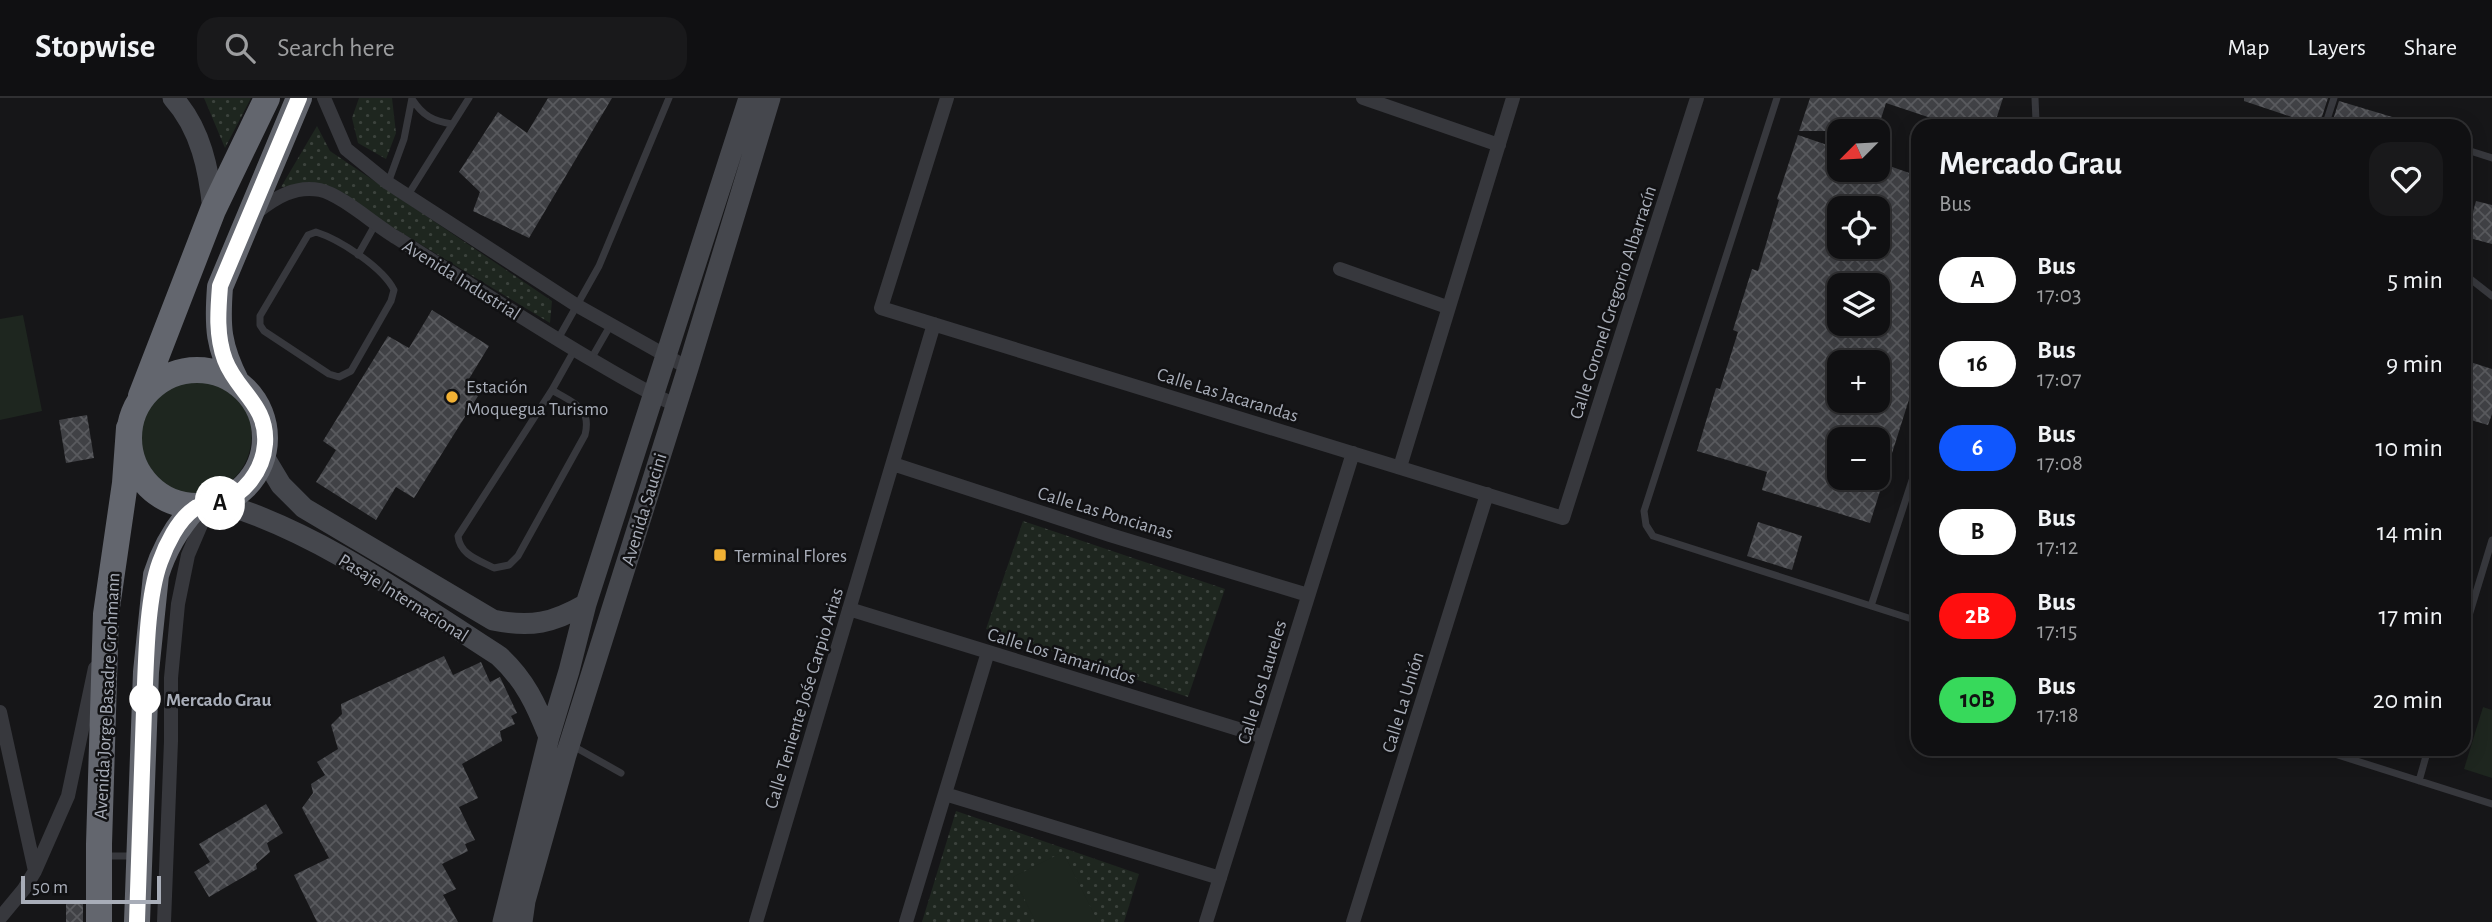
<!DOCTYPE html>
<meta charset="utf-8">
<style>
body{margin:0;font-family:"Alegreya Sans",sans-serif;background:#19191b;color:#f1f3f6;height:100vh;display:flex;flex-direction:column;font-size:26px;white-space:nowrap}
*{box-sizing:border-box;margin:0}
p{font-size:23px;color:#9c9d9f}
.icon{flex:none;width:38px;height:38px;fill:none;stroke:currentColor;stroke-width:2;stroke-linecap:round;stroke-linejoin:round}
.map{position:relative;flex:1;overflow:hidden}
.sheet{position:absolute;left:1911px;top:21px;width:560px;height:637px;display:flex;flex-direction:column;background:#101012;border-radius:21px;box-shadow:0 4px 18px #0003,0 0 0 2px #303032}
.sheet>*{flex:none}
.badge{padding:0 14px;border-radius:23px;font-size:24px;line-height:46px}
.needle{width:46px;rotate:246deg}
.controls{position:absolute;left:1827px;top:21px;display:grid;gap:14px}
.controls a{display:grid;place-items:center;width:63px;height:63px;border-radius:14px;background:#101012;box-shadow:0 4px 18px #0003,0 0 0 2px #303032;font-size:35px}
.scale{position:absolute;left:21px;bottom:18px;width:140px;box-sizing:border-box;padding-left:7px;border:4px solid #a8adb8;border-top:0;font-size:19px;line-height:24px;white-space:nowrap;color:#a8adb8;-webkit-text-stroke:5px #111113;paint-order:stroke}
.map>.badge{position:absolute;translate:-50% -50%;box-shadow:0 0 0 4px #fff}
.round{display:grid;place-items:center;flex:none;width:74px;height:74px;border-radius:21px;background:#19191b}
.head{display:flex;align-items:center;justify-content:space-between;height:119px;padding:0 28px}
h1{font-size:33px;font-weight:600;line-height:52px}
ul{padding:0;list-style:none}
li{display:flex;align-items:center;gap:21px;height:84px;padding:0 28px}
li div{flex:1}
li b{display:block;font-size:26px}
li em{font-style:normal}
li .badge{min-width:77px;font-weight:700;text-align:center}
header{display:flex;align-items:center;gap:42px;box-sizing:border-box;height:98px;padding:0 35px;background:#101012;border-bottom:2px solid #303032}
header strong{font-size:33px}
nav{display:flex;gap:38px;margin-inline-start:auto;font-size:24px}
.search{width:490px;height:63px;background:#19191b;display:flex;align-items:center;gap:18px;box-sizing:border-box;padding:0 24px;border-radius:21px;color:#9c9d9f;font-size:26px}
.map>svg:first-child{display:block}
.grass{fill:url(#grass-dots)}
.garden{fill:#1e261f}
.building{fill:url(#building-cross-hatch);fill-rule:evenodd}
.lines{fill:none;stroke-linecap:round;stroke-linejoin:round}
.lane{stroke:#37383d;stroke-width:7}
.street{stroke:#37383d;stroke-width:14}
.secondary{stroke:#45474d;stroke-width:21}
.highway{stroke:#63666e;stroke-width:26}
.line-casing{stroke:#fff;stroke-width:16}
.line{stroke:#fff;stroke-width:10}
.poi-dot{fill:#f2b134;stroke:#111113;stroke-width:2.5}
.stop-dot{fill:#fff;stroke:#fff;stroke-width:3.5}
.labels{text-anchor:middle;stroke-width:5;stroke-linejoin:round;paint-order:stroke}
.street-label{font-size:19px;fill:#a8adb8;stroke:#111113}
.poi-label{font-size:19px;fill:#a8adb8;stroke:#111113;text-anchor:start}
.stop-label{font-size:19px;font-weight:bold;fill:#a8adb8;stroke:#111113;text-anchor:start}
</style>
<header>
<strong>Stopwise</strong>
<div class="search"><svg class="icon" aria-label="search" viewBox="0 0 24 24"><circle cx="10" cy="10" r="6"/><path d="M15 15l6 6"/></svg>Search here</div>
<nav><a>Map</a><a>Layers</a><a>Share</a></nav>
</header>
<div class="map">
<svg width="2492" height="824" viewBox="0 0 2492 824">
<defs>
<pattern id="grass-dots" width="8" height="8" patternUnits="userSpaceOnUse" patternTransform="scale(1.75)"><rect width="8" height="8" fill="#1e261f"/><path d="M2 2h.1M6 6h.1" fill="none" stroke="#3c433d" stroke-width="1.8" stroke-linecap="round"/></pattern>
<pattern id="building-cross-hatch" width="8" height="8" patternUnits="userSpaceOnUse" patternTransform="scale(1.75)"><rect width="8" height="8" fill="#404145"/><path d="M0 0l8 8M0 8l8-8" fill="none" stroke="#595a5e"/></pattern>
</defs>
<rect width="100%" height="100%" fill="#161618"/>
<path class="grass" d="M204,0H251L225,50Z
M359,0H392L396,35L386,61L358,45L352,20Z
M317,28L330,53L552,203L550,225L323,87L281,89Z
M1023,423L1225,491L1188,599L986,531Z
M956,713L1139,776L1124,824H922Z"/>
<path class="garden" d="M23,217L42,313L0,322V221Z
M200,283C216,285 226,291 237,302C250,315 253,328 251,345C245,400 172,415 147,364C126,322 158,285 200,283Z
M2483,609L2492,612V680L2464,671Z
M1063,754L1098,824H1036L1013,779Z"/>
<path class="building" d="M548,0H612L529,140L473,113L480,94L459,74L498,14L527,35Z
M1810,0H2003L1994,28H1955L1886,5L1877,33H1799Z
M2244,0H2328L2319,28L2244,3Z
M2339,3L2409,24L2408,28H2331Z
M1798,37L1839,51V72H1878V64L1918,78V273L1870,425L1762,392L1767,374L1697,353L1716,290L1720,291L1738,234L1733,232L1752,171L1758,173L1779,102L1777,101ZM1839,110H1878V149H1839ZM1839,182L1858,187H1878V226H1839ZM1839,264H1878V303H1839ZM1839,341H1878V380H1839Z
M2476,103L2492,107V146L2466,139Z
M432,212L489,248L464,289L478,298L414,400L396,389L376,422L316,384L336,352L323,343L388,238L409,250Z
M2464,262L2492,271V316L2488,327L2464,320Z
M87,317L94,360L66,365L59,322Z
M1758,424L1802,438L1792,472L1747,458Z
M444,558L453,577L481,564L490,584L500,579L517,615L511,618L515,626L500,633L502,643L462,666L478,700L459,709L475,742L465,746L468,753L442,766L456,791L443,797L458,824H317L294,777L329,760L302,710L313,695L311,686L325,677L317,664L338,651L331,627L342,616L341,606Z
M266,706L283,735L267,745L270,754L256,766L257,771L209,799L194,774L210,764L199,746Z
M66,806H83V824H66Z"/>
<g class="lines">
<path class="lane" d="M1777,0L1644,413L1646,427L1653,438L1918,523
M2035,0L2036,23
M412,1C423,18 433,23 452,26
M2033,28L2036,23H2062L2087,28
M2325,28L2334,0
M2464,51L2492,60
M388,85L404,41L412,0
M408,97L469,0
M316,134C341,142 383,170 394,192L391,203L351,273L339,279L329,276L264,233L260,227V218L308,137Z
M358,157L375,127
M2464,176L2492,198
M558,241L599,168L669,0
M591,261L610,228
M552,292C573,305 592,309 585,337L518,458L509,467L494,470C479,462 460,457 458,438L552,292L575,251
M1871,508L1918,364
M2464,534L2492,442
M573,648L621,675
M2319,651L2492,706
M2419,683L2428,651
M103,758H133"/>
<path class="street" d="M324,0L346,51L388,85L576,207L688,270
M947,0L881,210L1563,420L1697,0
M1363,0L1499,47
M257,114C275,100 295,87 320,92C342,97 376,128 397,140C460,180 523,221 587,259C617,276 645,294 676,307
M1340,171L1447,209
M893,366L1110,437L1308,497
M1400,369L1513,0
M849,511L1264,639
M0,614L35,773
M945,696L1220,780
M0,820L24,791L35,773L68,698L95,570
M164,824L171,643V580L178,506L188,457L209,408
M756,824L934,226
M906,824L988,554
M1206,824L1353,355
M1353,824L1487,396"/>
<path class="secondary" d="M173,0C201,31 209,72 213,112
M263,357L281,387L304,410L493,522C531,530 553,525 586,506
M220,405C319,434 413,503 499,558C525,582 536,606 549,639
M503,824L549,639L569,573L586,506L749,0
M522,824L525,803L566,657L688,270L770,0"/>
<path class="highway" d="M129 340a68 68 0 1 1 136 0a68 68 0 1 1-136 0Z
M237,285C218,248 217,229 220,189L299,0
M141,298L213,112L267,0
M99,824V746L106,516L125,385L129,330
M137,824L146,574L156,477C164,451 177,429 195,409"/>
</g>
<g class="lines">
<defs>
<path id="line" d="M137,824C139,753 142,682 144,612C146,570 146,502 160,464C166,447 178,422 194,411C199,406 211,408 219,405C244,397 263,373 265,346C268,307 237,294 225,262C216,238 218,213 220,188L299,0"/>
</defs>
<use href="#line" class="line-casing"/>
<use href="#line" class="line"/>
</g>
<g class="poi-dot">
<circle cx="452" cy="299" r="7"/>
<rect x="713" y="450" width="14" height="14" rx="3.5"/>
</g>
<circle class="stop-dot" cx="145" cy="601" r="14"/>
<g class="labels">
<g class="street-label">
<text transform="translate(462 181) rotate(32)" y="7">Avenida Industrial</text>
<text transform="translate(1612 204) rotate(-72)" y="7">Calle Coronel Gregorio Albarracín</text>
<text transform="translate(1228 296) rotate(17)" y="7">Calle Las Jacarandas</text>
<text transform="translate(643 411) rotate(-73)" y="7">Avenida Saucini</text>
<text transform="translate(1106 414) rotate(17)" y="7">Calle Las Poncianas</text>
<text transform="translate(404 499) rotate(32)" y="7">Pasaje Internacional</text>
<text transform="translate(1062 557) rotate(17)" y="7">Calle Los Tamarindos</text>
<text transform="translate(1261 584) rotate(-73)" y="7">Calle Los Laureles</text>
<text transform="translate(106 598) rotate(-87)" y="7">Avenida Jorge Basadre Grohmann</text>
<text transform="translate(803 600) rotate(-73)" y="7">Calle Teniente Jośe Carpio Arias</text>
<text transform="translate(1402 604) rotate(-73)" y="7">Calle La Unión</text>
</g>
<g class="poi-label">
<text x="466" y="295">Estación<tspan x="466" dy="22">Moquegua Turismo</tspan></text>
<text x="734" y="464">Terminal Flores</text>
</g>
<g class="stop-label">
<text x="166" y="608">Mercado Grau</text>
</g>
</g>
</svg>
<div class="controls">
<a><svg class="needle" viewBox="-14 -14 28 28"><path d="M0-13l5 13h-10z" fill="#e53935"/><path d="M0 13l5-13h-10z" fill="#9c9d9f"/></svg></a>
<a><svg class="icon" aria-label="locate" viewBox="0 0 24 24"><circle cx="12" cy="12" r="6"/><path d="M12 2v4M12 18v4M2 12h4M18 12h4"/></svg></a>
<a><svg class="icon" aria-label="layers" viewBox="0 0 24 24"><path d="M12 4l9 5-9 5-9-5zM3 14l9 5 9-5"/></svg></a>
<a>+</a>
<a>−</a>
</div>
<div class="scale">50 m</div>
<b class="badge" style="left:220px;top:405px;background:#fff;color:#111">A</b>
<section class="sheet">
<div class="head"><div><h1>Mercado Grau</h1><p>Bus</p></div><a class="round"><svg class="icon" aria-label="heart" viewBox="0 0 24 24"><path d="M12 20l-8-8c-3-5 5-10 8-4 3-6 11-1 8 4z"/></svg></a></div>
<ul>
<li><span class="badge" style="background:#fff;color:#111">A</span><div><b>Bus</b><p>17:03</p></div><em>5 min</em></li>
<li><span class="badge" style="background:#fff;color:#111">16</span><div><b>Bus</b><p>17:07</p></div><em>9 min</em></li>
<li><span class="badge" style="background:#1057fe;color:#fff">6</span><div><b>Bus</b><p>17:08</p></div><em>10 min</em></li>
<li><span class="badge" style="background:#fff;color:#111">B</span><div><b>Bus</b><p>17:12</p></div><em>14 min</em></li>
<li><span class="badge" style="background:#ff0f0f;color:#fff">2B</span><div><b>Bus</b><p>17:15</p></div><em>17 min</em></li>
<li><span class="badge" style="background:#37d95b;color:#111">10B</span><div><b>Bus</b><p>17:18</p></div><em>20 min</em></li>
</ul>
</section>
</div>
